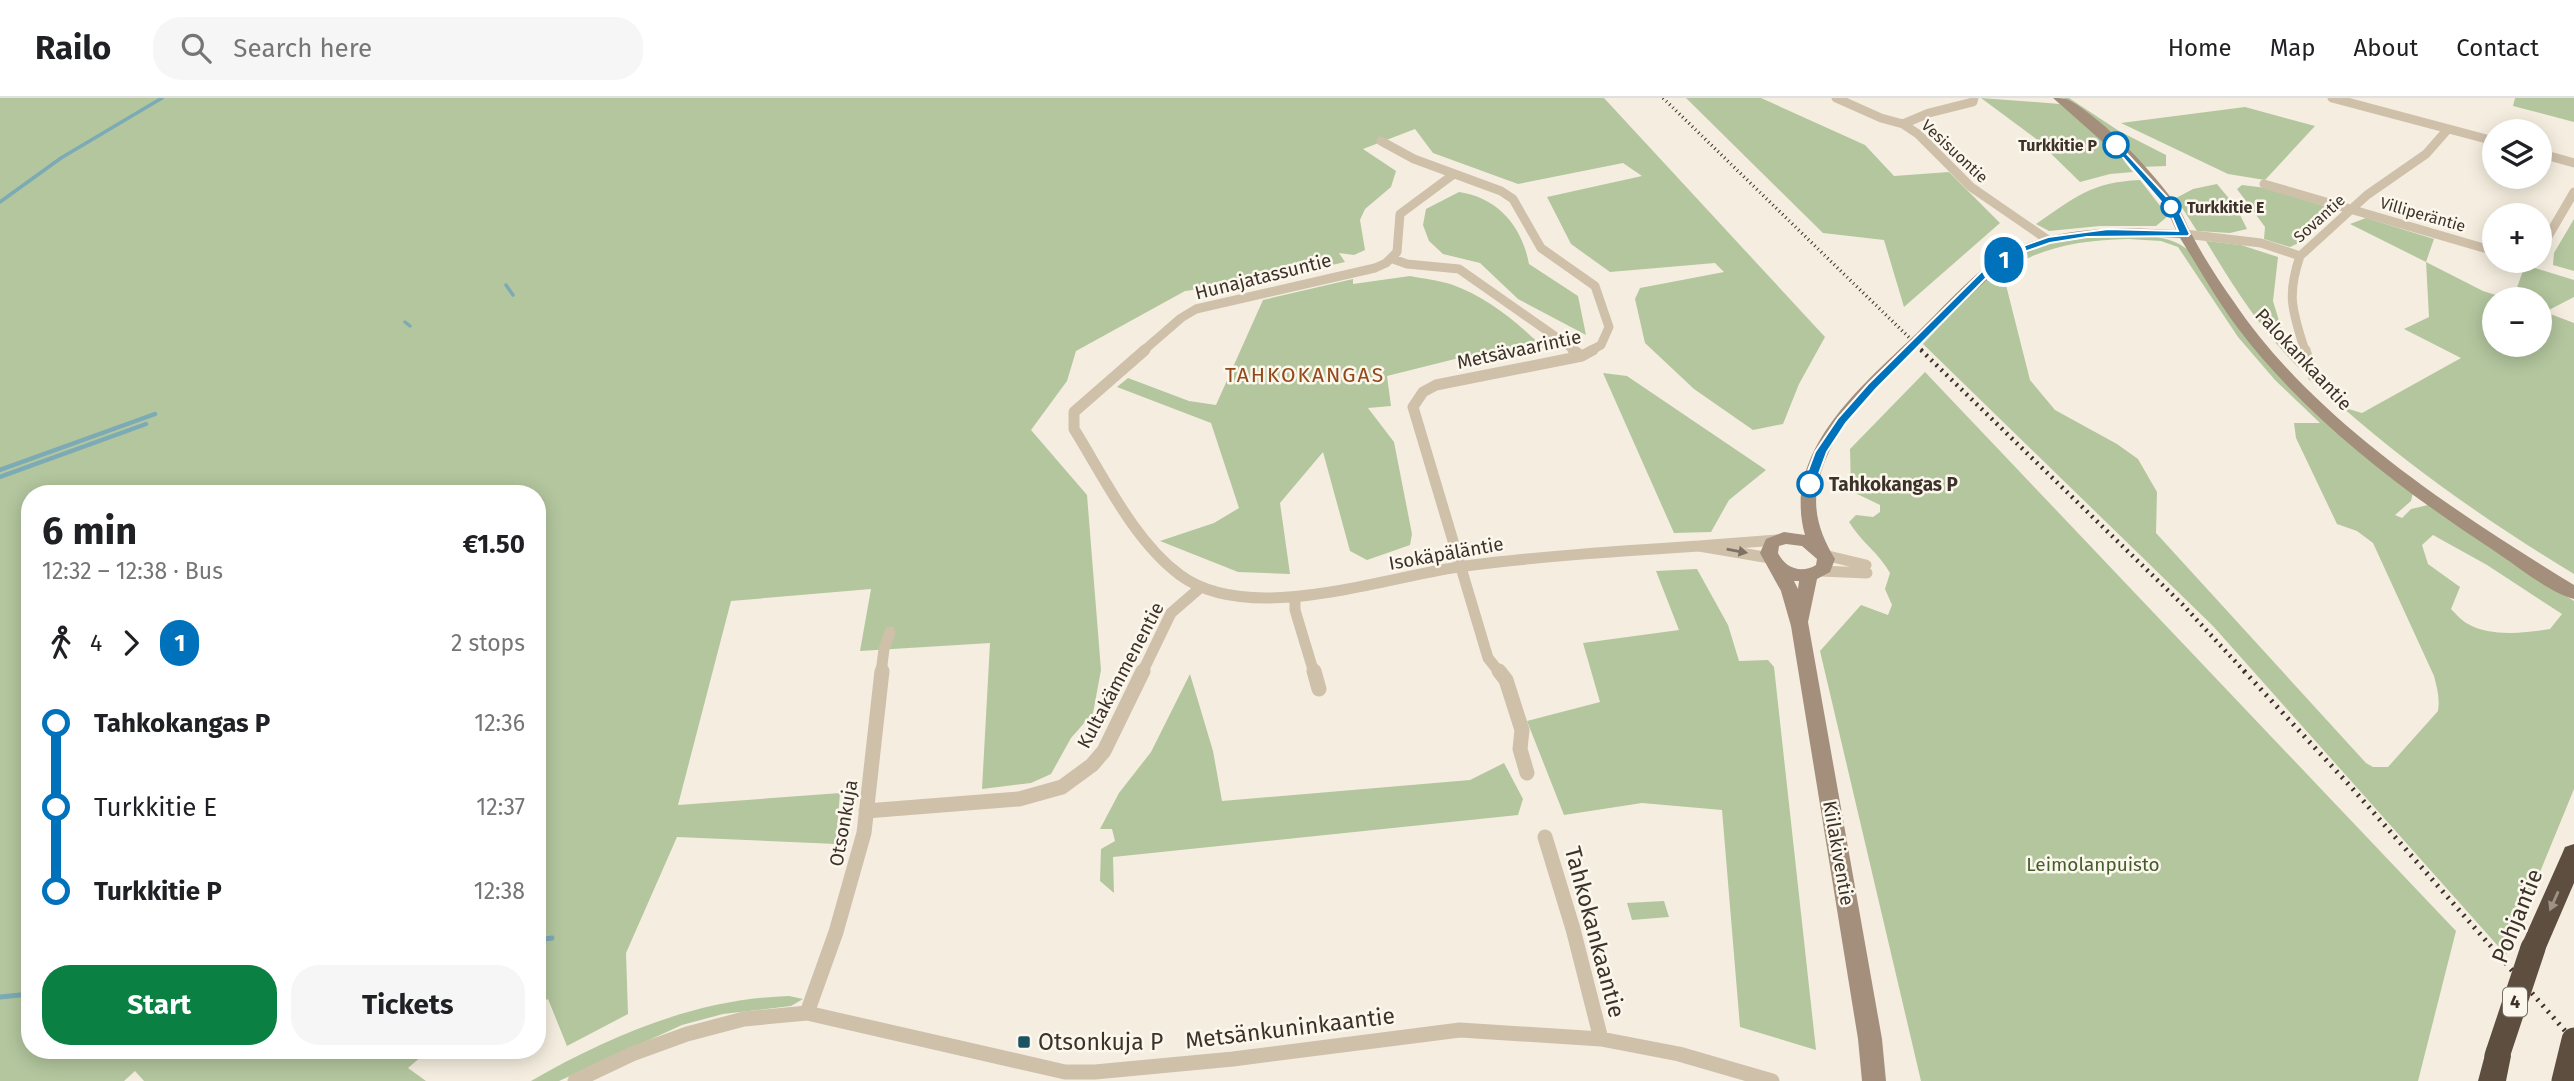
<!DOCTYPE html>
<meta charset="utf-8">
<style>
body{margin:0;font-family:"Fira Sans",sans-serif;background:#f6f6f6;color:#202124;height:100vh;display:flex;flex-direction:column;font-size:26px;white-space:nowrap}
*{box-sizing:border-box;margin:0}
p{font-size:23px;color:#757577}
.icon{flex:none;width:38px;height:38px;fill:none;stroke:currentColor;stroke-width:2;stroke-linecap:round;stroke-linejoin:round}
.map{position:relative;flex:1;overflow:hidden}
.side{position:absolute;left:21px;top:387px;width:525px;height:574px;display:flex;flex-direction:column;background:#fff;border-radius:28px;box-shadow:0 4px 18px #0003}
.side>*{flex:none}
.badge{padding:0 14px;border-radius:23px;font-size:24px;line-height:46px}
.fabs{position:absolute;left:2482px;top:21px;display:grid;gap:14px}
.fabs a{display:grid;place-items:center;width:70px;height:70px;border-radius:50%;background:#fff;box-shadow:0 4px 18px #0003;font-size:35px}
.map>.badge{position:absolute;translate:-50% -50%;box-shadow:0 0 0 4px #fff}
.legs{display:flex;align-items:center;gap:10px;height:77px;padding:0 21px;font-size:23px}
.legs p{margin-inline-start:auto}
.overview{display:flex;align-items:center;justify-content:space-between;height:119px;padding:0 21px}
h1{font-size:38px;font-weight:700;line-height:52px}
.button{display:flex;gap:14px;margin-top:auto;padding:14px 21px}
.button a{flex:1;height:80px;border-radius:28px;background:#0b8043;color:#fff;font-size:28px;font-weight:700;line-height:80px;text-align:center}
.button a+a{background:#f6f6f6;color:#202124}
ul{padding:0 21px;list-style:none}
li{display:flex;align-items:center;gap:24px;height:84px;font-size:26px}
li i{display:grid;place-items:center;width:10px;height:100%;margin:0 9px;background:currentColor}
li i::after{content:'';width:18px;height:18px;margin:-9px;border:5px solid;border-radius:50%;background:#fff}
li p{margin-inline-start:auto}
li:first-child i{background:linear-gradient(#0000 50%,currentColor 0)}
li:last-child i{background:linear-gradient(currentColor 50%,#0000 0)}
header{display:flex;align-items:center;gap:42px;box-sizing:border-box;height:98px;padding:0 35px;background:#fff;border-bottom:2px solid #e0e0e0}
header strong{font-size:33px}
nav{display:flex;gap:38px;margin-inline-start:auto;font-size:24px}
.search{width:490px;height:63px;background:#f6f6f6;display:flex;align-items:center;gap:18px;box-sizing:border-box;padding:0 24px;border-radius:28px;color:#757577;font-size:26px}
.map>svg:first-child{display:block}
.green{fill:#b3c69e;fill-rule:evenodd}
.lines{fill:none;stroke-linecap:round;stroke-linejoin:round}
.stream-far2{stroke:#7cabb5;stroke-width:3.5}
.stream-far1{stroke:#7cabb5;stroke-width:4.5}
.stream{stroke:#7cabb5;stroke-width:5}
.street-far2{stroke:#cfc0aa;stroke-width:9}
.street-far1{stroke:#cfc0aa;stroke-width:11}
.street{stroke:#cfc0aa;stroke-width:15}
.secondary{fill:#a38f7b;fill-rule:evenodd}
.highway{fill:#5e4e40;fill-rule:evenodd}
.rail-far2{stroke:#3c322a;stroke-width:3.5;stroke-dasharray:1 3.5;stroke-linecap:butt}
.rail-far1{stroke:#3c322a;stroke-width:4.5;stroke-dasharray:2 5;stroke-linecap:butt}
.rail{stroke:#3c322a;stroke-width:5;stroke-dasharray:2 6;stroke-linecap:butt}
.highway-bridge{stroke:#5e4e40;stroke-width:25}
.oneway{fill:#7e7264}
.oneway2{fill:#9d9285}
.line-1{fill:#0072bc;stroke:#fff;stroke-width:2}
.stop-1-dot{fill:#fff;stroke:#0072bc;stroke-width:3.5}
.poi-dot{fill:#1b5362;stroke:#fcf7ed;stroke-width:2.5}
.labels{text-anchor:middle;stroke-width:5;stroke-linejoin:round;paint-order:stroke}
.far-stop-label{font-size:16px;font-weight:bold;fill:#3c322a;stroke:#fcf7ed;text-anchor:end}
.far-street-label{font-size:16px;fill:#3c322a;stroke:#fcf7ed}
.shield{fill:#fcf7ed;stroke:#766d64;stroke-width:2}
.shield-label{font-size:18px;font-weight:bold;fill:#3c322a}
.street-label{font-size:19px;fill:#3c322a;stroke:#fcf7ed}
.stop-label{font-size:19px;font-weight:bold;fill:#3c322a;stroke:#fcf7ed;text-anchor:start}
.park-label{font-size:19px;fill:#435d2b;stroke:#fcf7ed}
.neighbourhood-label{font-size:21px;letter-spacing:2px;fill:#93491b;stroke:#fcf7ed}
.near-street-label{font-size:23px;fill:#3c322a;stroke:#fcf7ed}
.near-poi-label{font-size:23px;fill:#3c322a;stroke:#fcf7ed;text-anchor:start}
</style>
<header>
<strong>Railo</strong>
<div class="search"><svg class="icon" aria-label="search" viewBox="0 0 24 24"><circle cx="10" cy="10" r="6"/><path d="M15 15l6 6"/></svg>Search here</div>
<nav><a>Home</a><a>Map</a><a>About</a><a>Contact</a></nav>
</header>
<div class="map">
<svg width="2574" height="983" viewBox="0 0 2574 983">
<rect width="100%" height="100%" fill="#f5eee0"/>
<path class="green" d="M0,0H1604L1825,239L1799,286L1783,326L1753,332L1694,291L1645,245L1635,201L1640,190L1724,174L1715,165L1610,174L1571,146L1547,99L1642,78L1623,65L1518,86L1433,55L1415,31L1363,51L1396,73L1391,89L1365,111L1360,122L1365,152L1354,157L1339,155L1345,164L1262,183L1185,193L1076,253L1067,283L1031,332L1087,397L1101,572L1093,615L1071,640L1051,676L1031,685L982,691L990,545L860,553L871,491L731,503L678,707L840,695L836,746L677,739L626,855L628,916L567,948L548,901L537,906V396H30V952H429L408,970L426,983H144L135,973L124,983H0Z
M1686,0H1761L1865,47L1894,78L1949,74L2000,125L1904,209L1884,142L1823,135Z
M1981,0L2060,6L2119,57L2133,74L2110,76L2080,84L2035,40Z
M2064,0H2069L2119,33L2166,57V68L2140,69L2101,30Z
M2515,0H2574V24L2513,8Z
M2245,9L2315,28L2265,82L2228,76L2121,25Z
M2140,82L2168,118L2156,128H2100L2049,133L2036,126C2074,100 2091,84 2140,82Z
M2217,86L2236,109L2247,131L2230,135L2197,133L2176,100L2193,91Z
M2242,87L2266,90L2334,111L2303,143L2290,149L2264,141L2265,129L2237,91Z
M1459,94C1499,100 1522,129 1529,166L1578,198L1586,237L1518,201L1480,165L1443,156L1429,143L1423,127L1426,111Z
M2366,120L2434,141L2426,164L2483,193L2508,201H2494V247H2539V201H2513L2525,167L2574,182V199L2545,214L2574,225V476C2493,427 2414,372 2342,309L2362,315L2461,260L2404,231L2429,219L2426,164L2350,126Z
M2574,121V173L2553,167L2554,155Z
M2111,137C2139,137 2167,135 2190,153L2244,235L2413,395L2411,403L2395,417L2402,420L2411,411L2428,407L2574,503V691L2506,857L2213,528L1923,246C1953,216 1983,178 2020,157C2047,143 2080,139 2111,137ZM2128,141L2161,143L2178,149L2238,239L2275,282L2320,325H2294L2296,340L2337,426L2357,433L2373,445L2434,578C2437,590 2440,600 2438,613L2388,669H2373L2366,665L2156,435L2157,394L2138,361L2117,346L2055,312L2030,282L2005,183L1998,177C2038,149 2081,142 2128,141ZM2433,437L2487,467L2562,516L2550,531C2526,535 2490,539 2468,526C2462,523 2456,516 2451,511L2460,489L2428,466L2422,447Z
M2206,143L2241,147L2278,159L2273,203L2283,236L2299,270C2261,232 2234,190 2206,143Z
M1410,178C1424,181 1439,182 1453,187C1487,199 1518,225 1544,250L1455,261L1387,278L1391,308L1368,310L1394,344L1412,436L1410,447L1367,462L1350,453L1323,354L1280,405L1290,476L1238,474L1160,443L1214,425L1239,410L1211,325L1117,289L1128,280L1189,303L1216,307L1263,202L1353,181V186Z
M1925,274L2456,833L2418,983H1921L1820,553L1861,507L1888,517L1892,507L1885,491L1890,475C1879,455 1861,444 1849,424L1856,417L1873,419L1880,414V407L1851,393L1850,351Z
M1603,275L1627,278L1766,372L1729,402L1711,434L1674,435Z
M1697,471L1728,527L1739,563L1768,562L1774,569L1816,952L1740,929L1722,712L1642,705L1564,717L1527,623L1600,604L1583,545L1679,532L1656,473Z
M1190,576L1213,653L1222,703L1470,682L1504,665L1523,701L1518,717L1113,759L1114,795L1100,783L1101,751L1115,743L1112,731H1100L1119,695L1151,654Z
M1664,803L1669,819L1632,822L1627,805Z
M789,898L803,901L791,908L723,916L682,927L559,983H531C611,937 696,901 789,898Z"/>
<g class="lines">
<path class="stream-far2" d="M0,104L61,60L162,0
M506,187L513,197
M405,224L410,228"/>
<path class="stream-far1" d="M0,372L155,316
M0,379L146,326"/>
<path class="stream" d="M537,842L552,840
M0,899L30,896"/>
<path class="street-far2" d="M1836,0L1881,20L1903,26L1918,36L1971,89L2048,142
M2332,0L2494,43
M1903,26L1929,15L1973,4L1974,0
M1381,43L1414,61L1501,93L1513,101L1541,150L1595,188L1609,229L1601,247L1590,253
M2539,55L2574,65
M2264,86L2494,153
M2185,136L2261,145L2300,158L2367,97L2426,56L2448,31
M2539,154L2574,94
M2300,158C2286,199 2293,214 2305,253
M1393,161L1407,166L1459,171L1576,253
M2525,163H2534
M1143,253L1181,220L1196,211L1375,170L1386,165L1397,154L1400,116L1454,76"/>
<path class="street-far1" d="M1145,252L1074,314V331C1104,379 1134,443 1180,477C1250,529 1387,478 1465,468C1543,458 1621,453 1699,448
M1573,252L1582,258
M2305,252L2313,278
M1824,457L1866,467
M1770,460L1699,448L1777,442
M1820,473L1867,475
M1295,499V512L1314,575
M881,575L884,551L890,534
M1142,575L1171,515L1201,489
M1500,575L1488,560L1413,309L1423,294L1436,287L1582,258L1593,252"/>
<path class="street" d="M1314,573L1319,591
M1499,573L1506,582L1522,632L1520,651L1527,675
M866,713L1019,701L1062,689L1092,667L1104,653L1143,573
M1545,739L1573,831L1601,941
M807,915L836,834L864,735L882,573
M575,983L632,956L687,936L744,921L807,915L1065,974H1095L1233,961L1460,932L1601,941L1679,956L1772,983"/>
<path class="secondary" d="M2053,0C2059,0 2064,0 2069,2C2105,22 2154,75 2178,109C2184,118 2187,128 2192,137C2204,160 2219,183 2234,204C2313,322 2455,414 2574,487V501C2548,494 2516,467 2493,452C2400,391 2305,319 2237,229C2216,201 2199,170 2180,140C2134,138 2082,132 2038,150C1993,168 1963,206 1928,240C1887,280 1830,326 1818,386C1812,414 1821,438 1835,461L1830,474L1817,481L1808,524L1882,941L1886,983H1862L1858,941L1791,528L1781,493L1760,455L1766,441L1784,434L1805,437C1781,353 1863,287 1917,235C1941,211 1964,186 1991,164C2046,127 2112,129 2176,132L2167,112L2130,68ZM1786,446L1802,448L1817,461L1816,467C1801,476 1785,470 1778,455L1779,448ZM1794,483H1799L1798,491Z"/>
<path class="highway" d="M2574,746V785L2546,850L2542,858L2533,862L2524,858L2520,850L2562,756L2565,749Z
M2497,945L2507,949L2511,958L2506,983H2478L2487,949Z"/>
<path class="rail-far2" d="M1663,0L1923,253"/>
<path class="rail-far1" d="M1921,252L2183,507L2246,575"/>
<path class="rail" d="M2244,573L2352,690L2574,943"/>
<path class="highway-bridge" d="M2497,958L2533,850
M2564,983L2574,942"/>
</g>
<defs><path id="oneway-solid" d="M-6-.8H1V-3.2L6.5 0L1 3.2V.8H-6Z" transform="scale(1.75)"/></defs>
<use class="oneway" href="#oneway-solid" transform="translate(1737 453) rotate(10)"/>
<use class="oneway2" href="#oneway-solid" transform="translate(2554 803) rotate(114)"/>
<path class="line-1" d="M2116,44L2178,111L2190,136L2188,138L2087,139L2050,145L2019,156L1992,174L1876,291L1846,325L1827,354L1814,389H1805L1803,386L1815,354L1838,320L1868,286L1985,170L2012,152L2048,139L2108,131L2178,133L2170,114L2112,47Z"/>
<g class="stop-1-dot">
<circle cx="2116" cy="47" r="12"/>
<circle cx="2171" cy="109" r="9"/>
<circle cx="1810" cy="386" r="12"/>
</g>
<rect class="poi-dot" x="1017" y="937" width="14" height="14" rx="3.5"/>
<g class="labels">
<g class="far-stop-label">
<text x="2097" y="53">Turkkitie P</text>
<text x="2187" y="115" text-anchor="start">Turkkitie E</text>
</g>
<g class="far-street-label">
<text transform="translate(1955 53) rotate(43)" y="6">Vesisuontie</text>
<text transform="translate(2423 116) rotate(16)" y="6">Villiperäntie</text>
<text transform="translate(2319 120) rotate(-42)" y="6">Sovantie</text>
</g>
<rect class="shield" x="2503" y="889.5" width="24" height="29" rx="5"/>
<g class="shield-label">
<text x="2515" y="910">4</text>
</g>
<g class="street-label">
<text transform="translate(1263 178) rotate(-14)" y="7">Hunajatassuntie</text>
<text transform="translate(1519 251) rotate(-12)" y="7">Metsävaarintie</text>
<text transform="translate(2304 261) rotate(47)" y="7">Palokankaantie</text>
<text transform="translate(1446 455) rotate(-10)" y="7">Isokäpäläntie</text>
<text transform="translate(1120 577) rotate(-62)" y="7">Kultakämmenentie</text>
<text transform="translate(843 725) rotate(-80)" y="7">Otsonkuja</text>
<text transform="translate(1839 755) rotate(80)" y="7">Kiilakiventie</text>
</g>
<g class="stop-label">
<text x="1829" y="393">Tahkokangas P</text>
</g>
<g class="park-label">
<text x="2093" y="773">Leimolanpuisto</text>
</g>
<g class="neighbourhood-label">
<text x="1305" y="284">TAHKOKANGAS</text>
</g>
<g class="near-street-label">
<text transform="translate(2517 818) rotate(-68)" y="8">Pohjantie</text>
<text transform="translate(1595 834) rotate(75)" y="8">Tahkokankaantie</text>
<text transform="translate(1290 930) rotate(-7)" y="8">Metsänkuninkaantie</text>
</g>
<g class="near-poi-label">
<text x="1038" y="952">Otsonkuja P</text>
</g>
</g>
</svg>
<div class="fabs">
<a><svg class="icon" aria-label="layers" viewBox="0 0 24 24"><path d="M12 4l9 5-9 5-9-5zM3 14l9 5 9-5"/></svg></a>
<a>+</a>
<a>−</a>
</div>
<b class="badge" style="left:2004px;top:162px;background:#0072bc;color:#fff">1</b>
<section class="side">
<div class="overview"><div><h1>6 min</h1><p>12:32 – 12:38 · Bus</p></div><b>€1.50</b></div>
<div class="legs"><svg class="icon" aria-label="walk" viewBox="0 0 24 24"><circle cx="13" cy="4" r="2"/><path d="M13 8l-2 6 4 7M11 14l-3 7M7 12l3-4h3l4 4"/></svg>4<svg class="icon" aria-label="forward" viewBox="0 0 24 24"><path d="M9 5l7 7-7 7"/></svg><b class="badge" style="background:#0072bc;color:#fff">1</b><p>2 stops</p></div>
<ul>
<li><i style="color:#0072bc"></i><b>Tahkokangas P</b><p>12:36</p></li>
<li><i style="color:#0072bc"></i><span>Turkkitie E</span><p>12:37</p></li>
<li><i style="color:#0072bc"></i><b>Turkkitie P</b><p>12:38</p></li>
</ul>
<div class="button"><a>Start</a><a>Tickets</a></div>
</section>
</div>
